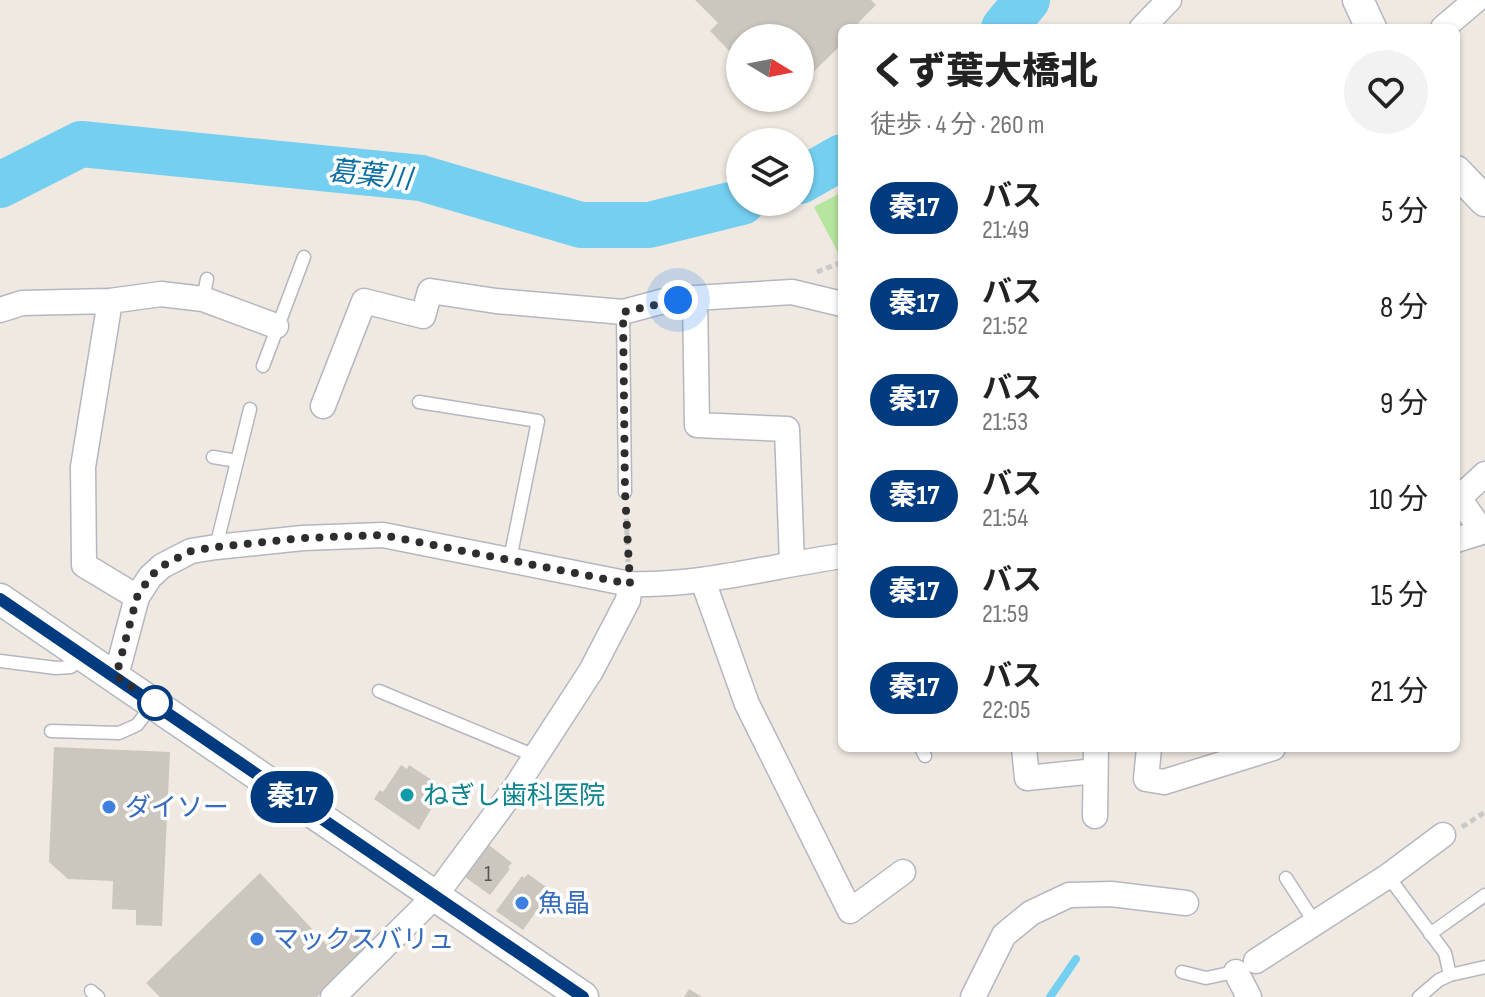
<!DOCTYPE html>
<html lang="ja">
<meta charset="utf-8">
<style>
body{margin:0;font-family:"Sofia Sans Condensed","Noto Sans JP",sans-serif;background:#f2f2f2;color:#222;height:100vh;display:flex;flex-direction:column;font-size:30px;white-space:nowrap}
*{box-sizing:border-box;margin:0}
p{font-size:26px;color:#767676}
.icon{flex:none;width:44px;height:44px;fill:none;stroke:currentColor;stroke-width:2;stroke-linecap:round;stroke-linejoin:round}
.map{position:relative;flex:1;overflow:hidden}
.details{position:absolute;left:838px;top:24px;width:622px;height:728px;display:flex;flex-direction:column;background:#fff;border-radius:12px;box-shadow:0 2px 6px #0004}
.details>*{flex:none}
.badge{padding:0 16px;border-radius:26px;font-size:28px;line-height:52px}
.needle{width:52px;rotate:100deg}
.controls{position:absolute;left:726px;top:24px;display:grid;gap:16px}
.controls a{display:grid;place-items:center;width:88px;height:88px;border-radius:50%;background:#fff;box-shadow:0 2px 6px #0004;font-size:40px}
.you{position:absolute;width:40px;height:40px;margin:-20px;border:6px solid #fff;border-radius:50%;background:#1a73e8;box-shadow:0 0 0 12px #1a73e833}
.map>.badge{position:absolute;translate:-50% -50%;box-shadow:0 0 0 4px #fff}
.round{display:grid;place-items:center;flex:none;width:84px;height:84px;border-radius:42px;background:#f2f2f2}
.head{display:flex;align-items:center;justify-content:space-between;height:136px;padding:0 32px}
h1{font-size:38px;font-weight:800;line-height:60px}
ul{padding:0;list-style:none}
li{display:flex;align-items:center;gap:24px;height:96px;padding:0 32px}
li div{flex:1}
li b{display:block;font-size:30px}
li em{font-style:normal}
li .badge{min-width:88px;font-weight:700;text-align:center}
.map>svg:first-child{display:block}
.green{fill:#b6e59e}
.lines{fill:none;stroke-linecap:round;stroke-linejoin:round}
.stream{stroke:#75cff0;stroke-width:8}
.river{stroke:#75cff0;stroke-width:46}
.building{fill:#cbc7bf}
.service-casing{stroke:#b4b7c1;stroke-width:15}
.minor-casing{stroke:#b4b7c1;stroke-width:27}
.tertiary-casing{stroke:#b4b7c1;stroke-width:33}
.path{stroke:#c9c9c9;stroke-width:5;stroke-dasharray:6 4;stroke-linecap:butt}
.service{stroke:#fff;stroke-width:12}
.minor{stroke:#fff;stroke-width:24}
.tertiary{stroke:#fff;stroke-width:30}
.line-casing{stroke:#fff;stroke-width:18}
.line{stroke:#003b80;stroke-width:12}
.walk{stroke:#2e2e2e;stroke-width:8;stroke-dasharray:0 14.4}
.stop-dot{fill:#fff;stroke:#003b80;stroke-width:4}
.culture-dot{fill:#0f9aa8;stroke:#fff;stroke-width:3}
.shop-dot{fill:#3f7fe0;stroke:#fff;stroke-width:3}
.labels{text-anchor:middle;stroke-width:7;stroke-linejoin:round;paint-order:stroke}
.number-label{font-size:22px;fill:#555452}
.culture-label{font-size:26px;fill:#0d838f;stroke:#fff;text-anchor:start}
.shop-label{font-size:26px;fill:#366cbe;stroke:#fff;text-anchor:start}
.water-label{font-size:28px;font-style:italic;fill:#0d6fa3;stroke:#fff}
</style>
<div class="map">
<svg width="1485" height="997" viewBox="0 0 1485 997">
<rect width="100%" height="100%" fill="#efe9e1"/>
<path class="green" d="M842,192V260L814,207Z"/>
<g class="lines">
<path class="stream" d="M1050,997L1076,959"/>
<path class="river" d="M1004,28L1027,0
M800,181L842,157
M0,185L81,144L421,178L581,225H649L742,202"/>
</g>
<path class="building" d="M695,0H871L876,5L858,23L861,26L859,28H842V44L800,85V38H740V62L710,31L718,23Z
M54,747L170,752L162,926L136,925V910L112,909L113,881L68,879L49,862Z
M401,765L407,769L409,765L438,784L435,788L441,792L419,830L374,799L380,790L383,792Z
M489,845L512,863L508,867L510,869L490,895L465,877Z
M260,873L327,945L339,933H355L369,947L317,997H160L146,983Z
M528,874L549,889L546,893L548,895L523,930L496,911L522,876L524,878Z
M689,989L702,997H684Z"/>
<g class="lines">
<defs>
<path id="service" d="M203,299L207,279
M623,312L625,492
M263,366L304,257
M419,402L538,421L510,559
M213,457L237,461
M216,547L250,409
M0,661L56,668L71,667L82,655
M379,691L535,756
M51,731L119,733L137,725L152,705
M921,748L925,756
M1388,876L1445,953L1450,975L1439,980L1419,997
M1286,878L1315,923
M1430,934L1485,895
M1182,972L1206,978L1239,971
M1450,975L1485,967
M91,991L98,997"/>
<path id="minor" d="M1142,28L1169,0
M1443,28L1476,0
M695,298L697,425L787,429L792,563
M110,301L83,467L84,565L137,597
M0,310L22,303L110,301L161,294L203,299L276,326
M323,406L364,301L423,316L430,291L496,301L623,312L660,302L695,298L792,292L842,304
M1456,494L1482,531
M1459,498L1485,474
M1456,540L1485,531
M703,581L747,704L850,911L903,872
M116,676L137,597L150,577L162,566L191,551L216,547L303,538L383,535L630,584C702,586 771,566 842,556
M1024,748L1027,778L1095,771
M1149,748L1146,779L1164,782L1273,748
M1095,816L1096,748
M1256,961L1388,876L1443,835
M1236,972L1249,997
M333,997L435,896L515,788L591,671L628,600L630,584
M973,997L1004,935L1031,913L1069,895L1111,894L1186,903"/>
<path id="tertiary" d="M1358,0L1371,28
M1456,171L1485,201
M0,599L583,997"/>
</defs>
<use href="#service" class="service-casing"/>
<use href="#minor" class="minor-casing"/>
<use href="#tertiary" class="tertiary-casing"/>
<path class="path" d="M817,272L842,262
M626,509L628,562
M1462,827L1485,812"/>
<use href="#service" class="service"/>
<use href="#minor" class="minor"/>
<use href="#tertiary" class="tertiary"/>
</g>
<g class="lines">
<defs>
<path id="line" d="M0,599L583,997"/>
</defs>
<use href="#line" class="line-casing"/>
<use href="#line" class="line"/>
<path class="walk" d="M155,703L116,676L137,597L150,577L162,566L191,551L216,547L303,538L383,535L630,584L625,492L623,312L678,300"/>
</g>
<circle class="stop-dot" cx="155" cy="703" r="16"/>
<circle class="culture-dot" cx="407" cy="795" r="8"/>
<g class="shop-dot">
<circle cx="109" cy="807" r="8"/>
<circle cx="522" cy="903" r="8"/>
<circle cx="257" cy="939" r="8"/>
</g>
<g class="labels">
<g class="number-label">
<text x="488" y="881">1</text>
</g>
<g class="culture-label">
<text x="423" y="804">ねぎし歯科医院</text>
</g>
<g class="shop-label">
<text x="125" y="816">ダイソー</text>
<text x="538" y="912">魚晶</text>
<text x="273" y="948">マックスバリュ</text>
</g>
<g class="water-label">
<text transform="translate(370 174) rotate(6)" y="10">葛葉川</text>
</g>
</g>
</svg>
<div class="controls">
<a><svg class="needle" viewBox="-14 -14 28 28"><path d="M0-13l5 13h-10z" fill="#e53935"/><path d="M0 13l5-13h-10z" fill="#767676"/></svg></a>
<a><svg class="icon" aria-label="layers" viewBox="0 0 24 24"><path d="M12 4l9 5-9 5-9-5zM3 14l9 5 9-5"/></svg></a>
</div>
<div class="you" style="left:678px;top:300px"></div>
<b class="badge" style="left:292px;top:797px;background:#003b80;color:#fff">秦17</b>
<section class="details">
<div class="head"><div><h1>くず葉大橋北</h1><p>徒歩 · 4 分 · 260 m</p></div><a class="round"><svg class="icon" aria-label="heart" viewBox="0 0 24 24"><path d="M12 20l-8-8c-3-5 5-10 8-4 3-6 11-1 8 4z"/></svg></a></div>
<ul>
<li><span class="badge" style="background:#003b80;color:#fff">秦17</span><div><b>バス</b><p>21:49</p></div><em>5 分</em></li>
<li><span class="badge" style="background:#003b80;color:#fff">秦17</span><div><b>バス</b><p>21:52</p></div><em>8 分</em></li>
<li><span class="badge" style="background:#003b80;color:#fff">秦17</span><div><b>バス</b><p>21:53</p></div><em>9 分</em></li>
<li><span class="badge" style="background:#003b80;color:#fff">秦17</span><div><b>バス</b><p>21:54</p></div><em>10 分</em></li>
<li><span class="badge" style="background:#003b80;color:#fff">秦17</span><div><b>バス</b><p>21:59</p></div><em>15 分</em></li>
<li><span class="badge" style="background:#003b80;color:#fff">秦17</span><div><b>バス</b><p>22:05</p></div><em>21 分</em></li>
</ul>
</section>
</div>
